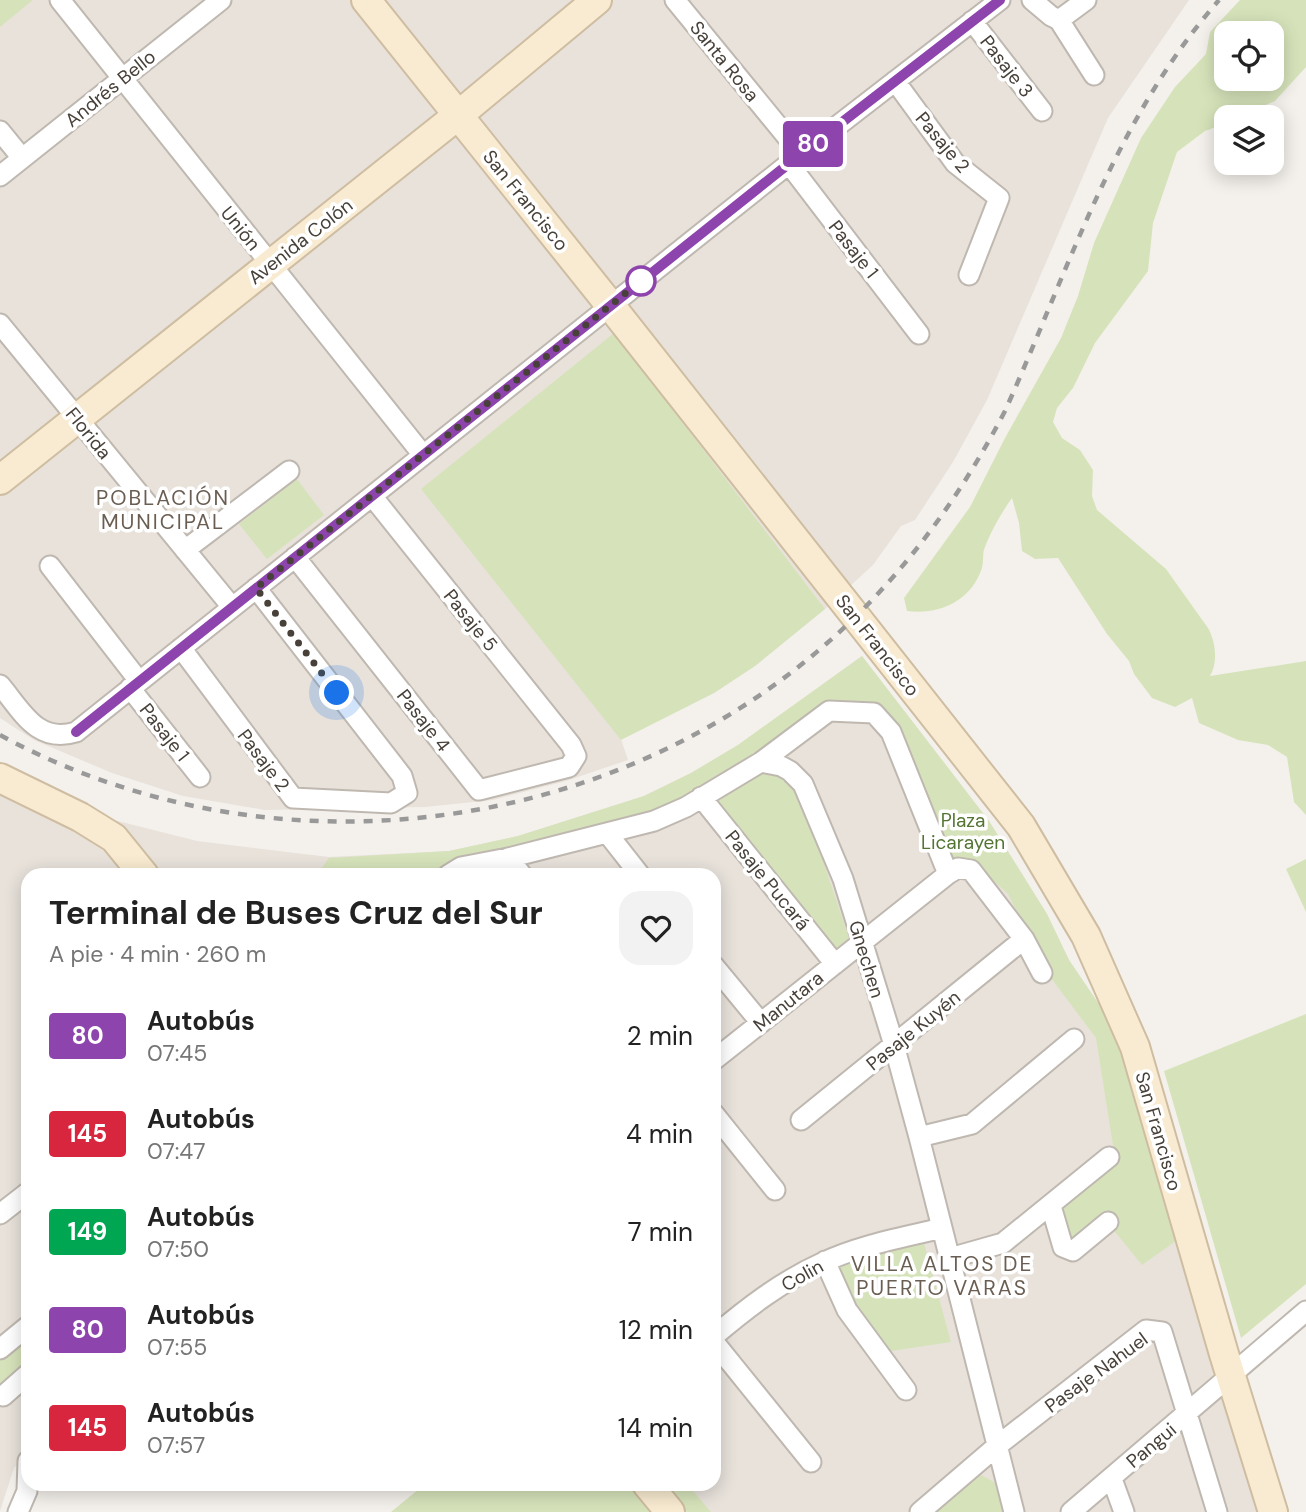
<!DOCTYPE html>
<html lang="es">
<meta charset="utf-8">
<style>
body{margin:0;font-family:"DM Sans",sans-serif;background:#f2f2f2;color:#222;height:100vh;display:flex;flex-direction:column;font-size:26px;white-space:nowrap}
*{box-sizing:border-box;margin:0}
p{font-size:23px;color:#767676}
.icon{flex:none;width:38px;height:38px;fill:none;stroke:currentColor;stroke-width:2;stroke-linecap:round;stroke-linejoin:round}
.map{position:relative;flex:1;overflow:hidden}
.panel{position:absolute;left:21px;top:868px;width:700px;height:623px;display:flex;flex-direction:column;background:#fff;border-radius:21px;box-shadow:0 4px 18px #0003}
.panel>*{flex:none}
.badge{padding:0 14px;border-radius:5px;font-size:24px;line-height:46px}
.controls{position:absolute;left:1214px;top:21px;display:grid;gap:14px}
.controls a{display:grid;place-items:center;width:70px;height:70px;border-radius:14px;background:#fff;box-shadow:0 4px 18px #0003;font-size:35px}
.you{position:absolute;width:35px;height:35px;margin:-18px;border:5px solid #fff;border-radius:50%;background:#1a73e8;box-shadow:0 0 0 10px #1a73e833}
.map>.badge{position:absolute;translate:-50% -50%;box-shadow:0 0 0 4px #fff}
.round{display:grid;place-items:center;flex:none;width:74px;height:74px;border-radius:21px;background:#f2f2f2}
.summary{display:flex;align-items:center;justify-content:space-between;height:119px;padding:0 28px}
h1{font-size:33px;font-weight:700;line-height:52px}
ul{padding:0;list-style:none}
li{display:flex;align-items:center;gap:21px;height:98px;padding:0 28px}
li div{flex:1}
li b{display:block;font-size:26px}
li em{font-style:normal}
li .badge{min-width:77px;font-weight:700;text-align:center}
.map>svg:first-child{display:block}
.residential{fill:#e8e2db}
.green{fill:#d6e3ba;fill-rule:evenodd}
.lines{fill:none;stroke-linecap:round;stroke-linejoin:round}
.street-casing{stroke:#bfb8b0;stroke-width:23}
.secondary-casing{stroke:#cebda1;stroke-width:32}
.street{stroke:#fff;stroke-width:19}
.secondary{stroke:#f9ebd1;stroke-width:28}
.rail{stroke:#999;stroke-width:4.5;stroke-dasharray:9 9;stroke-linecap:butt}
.line-casing{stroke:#fff;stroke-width:16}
.line{stroke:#8e44ad;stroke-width:10}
.walk{stroke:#48413a;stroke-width:7;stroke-dasharray:0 12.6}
.stop-dot{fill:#fff;stroke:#8e44ad;stroke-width:3.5}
.labels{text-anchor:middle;stroke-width:7;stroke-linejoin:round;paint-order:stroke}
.street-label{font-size:19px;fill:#48413a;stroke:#fff}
.park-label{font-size:19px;fill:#537433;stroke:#fff}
.neighbourhood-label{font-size:21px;letter-spacing:2px;fill:#6a5e53;stroke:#fff}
</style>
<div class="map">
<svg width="1306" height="1512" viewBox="0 0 1306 1512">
<rect width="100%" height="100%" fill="#f4f1ec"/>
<path class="residential" d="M0,0H1189L1108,118L987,400L953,462L915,520L901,526L873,565L825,609L755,666L714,693L621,739L628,760L566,781L493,800L425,807L265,810L183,796L112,773L34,740L0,718Z
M862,656L989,821L1047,914L1069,960L1126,1044L1266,1512H658L635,1484H714V875H28V1456L14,1468L0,1511V764L110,819L197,841L329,857L449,851L518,836L644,796L691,773L738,745Z"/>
<path class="green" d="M0,0H33L0,27Z
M1240,0H1306V67L1275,101L1239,117H1227V123L1205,131L1177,152L1153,223L1148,271L1095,343L1073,388L1057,408L1053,422L1062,438L1080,450L1093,470L1092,496L1097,510L1166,569L1208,628C1216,642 1218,663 1210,676L1306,661V815L1294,802L1287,757L1268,745L1238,740L1199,723L1192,698L1175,707L1152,698L1134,674L1129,661L1107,634L1058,558L1035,559L1022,551L1019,523L1012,498C1002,512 991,531 985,547C982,553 984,561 982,568C971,601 940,615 907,611L904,598L970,507L1005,438L1061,338L1078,296L1094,243L1141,138L1175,87L1206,54L1210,32ZM1227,33H1272V79H1227Z
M614,333L825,609L755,666L714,693L621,740L421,489Z
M297,479L324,515L267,559L239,524Z
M862,656L989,821L1047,914L1069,960L1126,1044L1183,1236L1142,1265L1112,1228L1076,1241L1068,1239L1059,1213L1062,1203L1115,1158L1096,1038L1048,974L1008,894L975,864L953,861L889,717L876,704H836L752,761L653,815L437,875H317L329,858L449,851L518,836L644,796L691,773L738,745Z
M763,771C782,775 791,781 802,798L849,938L832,952L712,807L718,797Z
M1306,859V912L1286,869Z
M1306,1014V1284L1241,1338L1164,1071Z
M914,1241L924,1243L951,1342L885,1352L851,1307L834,1269L843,1262Z
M28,1332V1366L0,1389V1355Z
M981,1475L994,1482L1004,1512H935Z
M425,1484H635L658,1512H391Z
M663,1484H687L711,1512H687Z"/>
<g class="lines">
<defs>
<path id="street" d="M60,0L423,455
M675,0L801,154
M1032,0L1051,16L1059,20L1086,0
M1059,20L1094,75
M972,21L1042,111
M895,81L955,163L999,198L969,275
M0,131L22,158
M789,164L919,334
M0,176L221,0
M0,324L232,607
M185,550L289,471
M295,557L479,790L569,767L576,756L571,745L372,496
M50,566L139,681
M181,648L293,798L391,803L407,793L402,776L256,588
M0,685C22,711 37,744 76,732L801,154L1000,0
M130,688L200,777
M761,762L829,711L874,713L891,732L948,874L958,868L971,870L1024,939L1042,973
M701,797L835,964
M607,833L640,875
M508,858L522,875
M448,875L461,867L508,858L654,821L686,807L761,762L781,766L790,771L803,784L843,879L894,1045L919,1137L1014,1512
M714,966L761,1023
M714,1060L948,874
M714,1114L775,1190
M801,1120L1024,939
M919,1137L972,1124L1074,1039
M1051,1206L1063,1247L1073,1251L1108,1222
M0,1214L27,1193
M950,1258L1003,1243L1109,1157
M825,1261L847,1310L906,1390
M714,1336C747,1308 782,1281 822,1263C859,1245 902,1238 942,1228
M714,1342L811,1462
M0,1349L28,1326
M3,1396L28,1374
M1112,1479L1124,1512
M18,1512L27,1491L28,1461
M920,1512L997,1446L1146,1330L1162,1332L1217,1512
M1071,1512L1306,1311"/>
<path id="secondary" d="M366,0L610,305L1021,826L1086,936L1135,1047L1224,1354L1273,1512
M0,480L467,108L597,0
M0,778L80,817L114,838L144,875
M647,1484L670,1512"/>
</defs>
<use href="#street" class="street-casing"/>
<use href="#secondary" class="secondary-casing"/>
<use href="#street" class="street"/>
<use href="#secondary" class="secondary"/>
<path class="rail" d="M0,735C272,883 623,838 848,624C913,562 964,490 1005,411C1069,269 1115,119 1219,0"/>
</g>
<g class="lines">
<defs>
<path id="line" d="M76,732L801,154L1000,0"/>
</defs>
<use href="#line" class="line-casing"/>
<use href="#line" class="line"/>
<path class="walk" d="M337,693L256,588L641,281"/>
</g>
<circle class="stop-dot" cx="641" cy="281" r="14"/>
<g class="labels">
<g class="street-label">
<text transform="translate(725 61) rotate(51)" y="7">Santa Rosa</text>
<text transform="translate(1007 66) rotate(52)" y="7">Pasaje 3</text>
<text transform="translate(110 88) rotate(-39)" y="7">Andrés Bello</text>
<text transform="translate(943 142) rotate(50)" y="7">Pasaje 2</text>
<text transform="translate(526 200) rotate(51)" y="7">San Francisco</text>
<text transform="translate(241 228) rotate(51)" y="7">Unión</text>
<text transform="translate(300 241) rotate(-38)" y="7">Avenida Colón</text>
<text transform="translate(854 249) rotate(52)" y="7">Pasaje 1</text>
<text transform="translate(89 433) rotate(51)" y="7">Florida</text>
<text transform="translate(471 620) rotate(51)" y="7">Pasaje 5</text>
<text transform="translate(878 645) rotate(52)" y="7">San Francisco</text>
<text transform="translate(424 720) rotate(52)" y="7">Pasaje 4</text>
<text transform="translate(165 732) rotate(52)" y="7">Pasaje 1</text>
<text transform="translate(264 760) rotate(53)" y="7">Pasaje 2</text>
<text transform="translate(768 880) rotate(51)" y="7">Pasaje Pucará</text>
<text transform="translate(867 959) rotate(73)" y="7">Gnechen</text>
<text transform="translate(788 1001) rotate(-39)" y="7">Manutara</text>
<text transform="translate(913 1030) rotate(-39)" y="7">Pasaje Kuyén</text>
<text transform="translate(1159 1131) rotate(74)" y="7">San Francisco</text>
<text transform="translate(802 1275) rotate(-29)" y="7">Colin</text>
<text transform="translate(1096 1372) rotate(-36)" y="7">Pasaje Nahuel</text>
<text transform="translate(1151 1445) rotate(-40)" y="7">Pangui</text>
</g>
<g class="park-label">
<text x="963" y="827">Plaza<tspan x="963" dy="22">Licarayen</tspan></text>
</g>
<g class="neighbourhood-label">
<text x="163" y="505">POBLACIÓN<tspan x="163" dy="24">MUNICIPAL</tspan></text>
<text x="942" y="1271">VILLA ALTOS DE<tspan x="942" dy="24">PUERTO VARAS</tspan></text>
</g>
</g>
</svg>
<div class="controls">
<a><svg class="icon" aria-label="locate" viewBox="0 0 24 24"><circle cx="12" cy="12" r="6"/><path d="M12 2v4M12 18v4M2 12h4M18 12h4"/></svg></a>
<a><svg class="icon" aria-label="layers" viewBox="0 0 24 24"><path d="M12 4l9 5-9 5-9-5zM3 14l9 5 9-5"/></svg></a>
</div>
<div class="you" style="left:337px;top:693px"></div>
<b class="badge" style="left:813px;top:144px;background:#8e44ad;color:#fff">80</b>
<section class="panel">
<div class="summary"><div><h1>Terminal de Buses Cruz del Sur</h1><p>A pie · 4 min · 260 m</p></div><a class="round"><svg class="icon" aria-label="heart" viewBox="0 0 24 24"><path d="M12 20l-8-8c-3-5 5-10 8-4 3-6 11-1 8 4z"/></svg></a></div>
<ul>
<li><span class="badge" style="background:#8e44ad;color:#fff">80</span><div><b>Autobús</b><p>07:45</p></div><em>2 min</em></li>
<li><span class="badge" style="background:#d7263d;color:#fff">145</span><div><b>Autobús</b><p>07:47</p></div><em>4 min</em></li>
<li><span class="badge" style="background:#00a651;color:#fff">149</span><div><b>Autobús</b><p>07:50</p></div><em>7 min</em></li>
<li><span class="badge" style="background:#8e44ad;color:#fff">80</span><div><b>Autobús</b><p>07:55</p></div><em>12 min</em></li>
<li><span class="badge" style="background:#d7263d;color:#fff">145</span><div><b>Autobús</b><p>07:57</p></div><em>14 min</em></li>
</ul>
</section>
</div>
